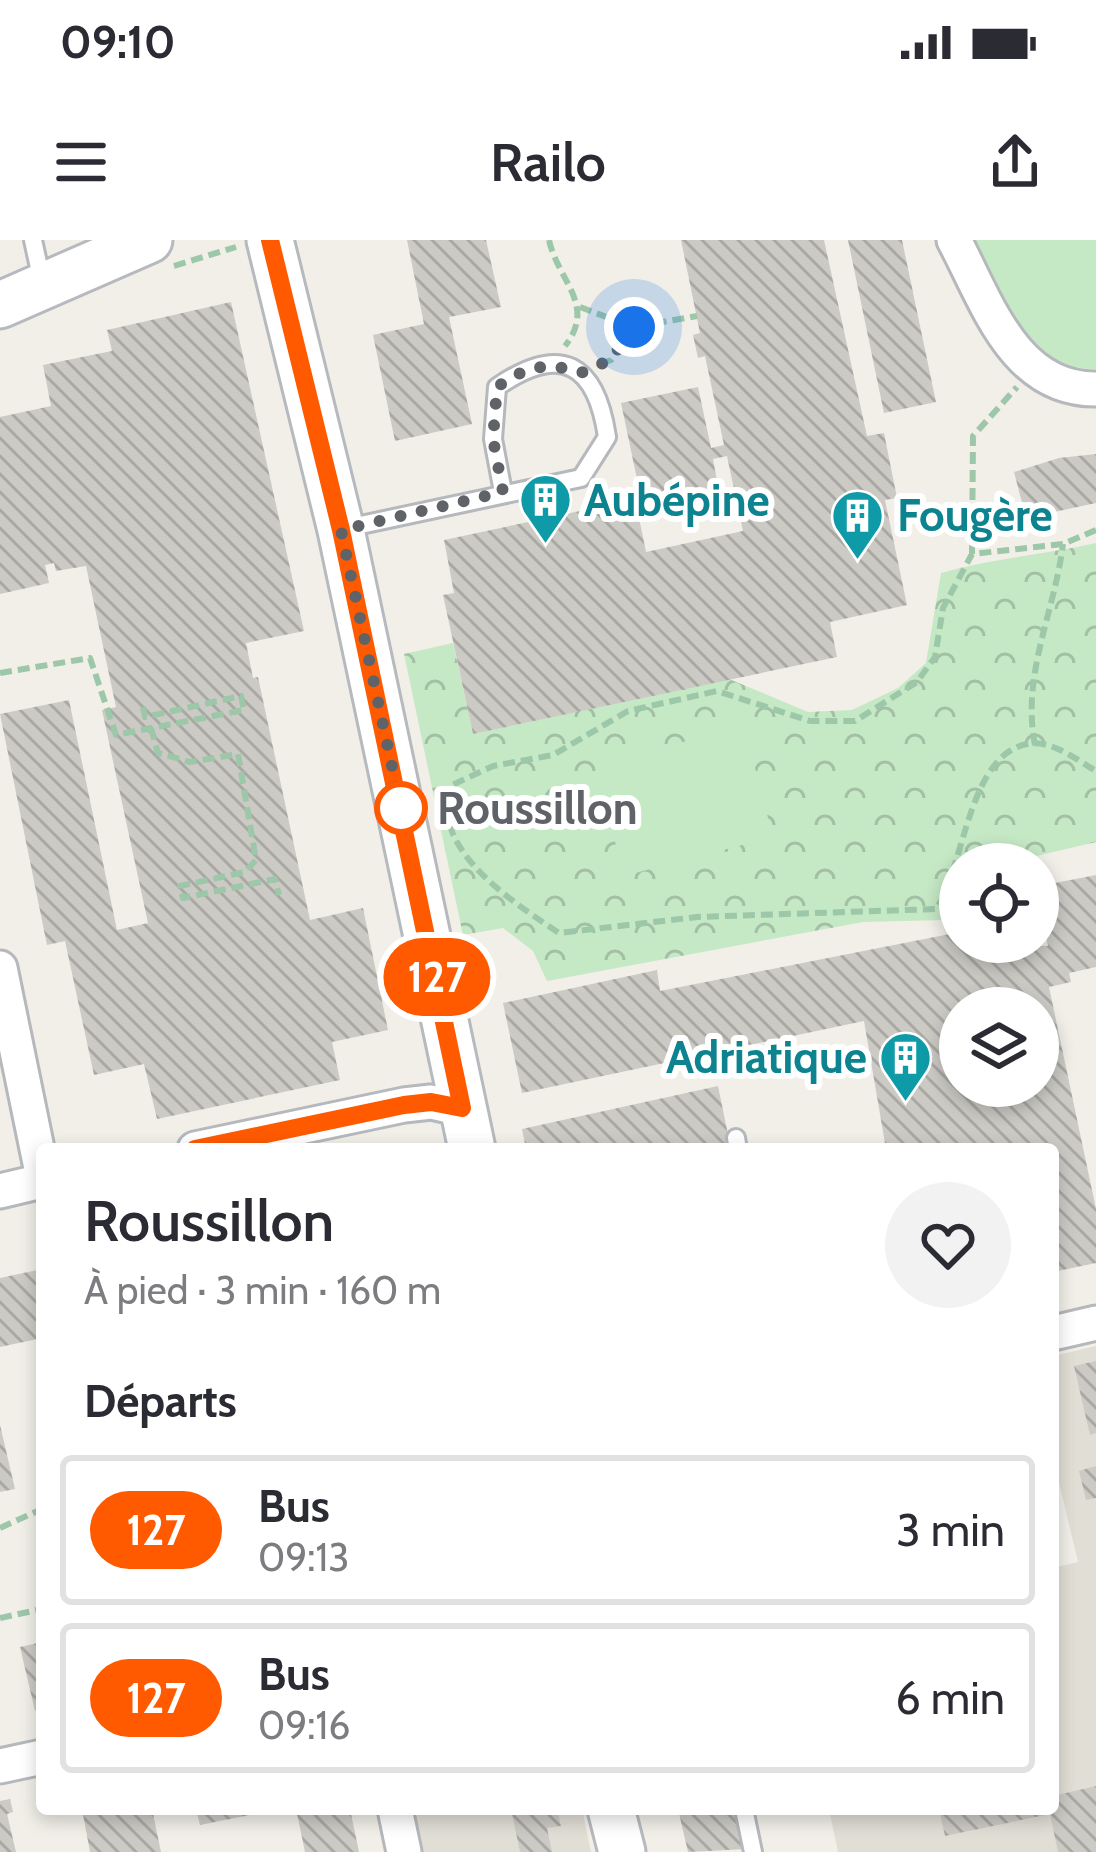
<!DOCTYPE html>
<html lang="fr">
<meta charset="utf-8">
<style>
body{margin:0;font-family:Cabin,sans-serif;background:#f2f2f3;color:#2b2b33;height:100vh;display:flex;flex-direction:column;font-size:45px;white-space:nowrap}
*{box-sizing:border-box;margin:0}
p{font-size:39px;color:#7c7c81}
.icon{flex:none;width:66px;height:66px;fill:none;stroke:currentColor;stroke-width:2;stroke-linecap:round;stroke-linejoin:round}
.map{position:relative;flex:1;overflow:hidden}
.drawer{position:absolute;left:36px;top:903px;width:1023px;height:672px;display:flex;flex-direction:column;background:#fff;border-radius:12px;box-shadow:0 6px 18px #0003}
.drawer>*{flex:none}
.badge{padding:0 24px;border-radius:39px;font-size:42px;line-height:78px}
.controls{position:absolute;left:939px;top:603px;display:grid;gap:24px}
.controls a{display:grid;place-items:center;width:120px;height:120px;border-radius:50%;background:#fff;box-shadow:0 6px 18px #0003;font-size:60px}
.you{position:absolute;width:60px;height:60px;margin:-30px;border:9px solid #fff;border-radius:50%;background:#1a73e8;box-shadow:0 0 0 18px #1a73e833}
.map>.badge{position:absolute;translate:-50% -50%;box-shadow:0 0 0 6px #fff}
h2{padding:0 48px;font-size:45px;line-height:108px}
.round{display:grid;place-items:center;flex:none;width:126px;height:126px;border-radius:63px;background:#f2f2f3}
.overview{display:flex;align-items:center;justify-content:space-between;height:204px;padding:0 48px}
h1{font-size:57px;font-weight:600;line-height:90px}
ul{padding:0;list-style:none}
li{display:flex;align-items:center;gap:36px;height:150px;margin:0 24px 18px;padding:0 24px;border:6px solid #e1e1e2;border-radius:12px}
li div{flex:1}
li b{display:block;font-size:45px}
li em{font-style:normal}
li .badge{min-width:132px;font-weight:700;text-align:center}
.status{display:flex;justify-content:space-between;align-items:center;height:84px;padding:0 60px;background:#fff;direction:ltr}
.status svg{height:33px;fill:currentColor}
header{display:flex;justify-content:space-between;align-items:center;height:156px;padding:0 48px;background:#fff;font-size:54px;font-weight:600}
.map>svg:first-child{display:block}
.education{fill:#e1ded6}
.forest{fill:url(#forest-crowns)}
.pitch{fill:#c5e8c5}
.building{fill:url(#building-back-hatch);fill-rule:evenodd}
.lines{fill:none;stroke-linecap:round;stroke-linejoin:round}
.lane-casing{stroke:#b5b8bc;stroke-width:22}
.street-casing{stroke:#b5b8bc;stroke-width:39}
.secondary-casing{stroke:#b6babf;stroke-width:51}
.path{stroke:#9cc7a9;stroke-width:6;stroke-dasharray:12 6;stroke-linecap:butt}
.lane{stroke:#fff;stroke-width:16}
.street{stroke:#fff;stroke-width:33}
.secondary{stroke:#fff;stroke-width:45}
.line-casing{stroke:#fff;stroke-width:27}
.line{stroke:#ff5a00;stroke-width:18}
.walk{stroke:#5f6368;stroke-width:12;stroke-dasharray:0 21.6}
.stop-dot{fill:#fff;stroke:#ff5a00;stroke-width:6}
.labels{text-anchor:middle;stroke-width:12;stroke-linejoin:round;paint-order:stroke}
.culture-label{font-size:45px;font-weight:bold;fill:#0d838f;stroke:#fff;text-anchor:start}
.stop-label{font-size:45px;font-weight:bold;fill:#5f6368;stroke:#fff;text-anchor:start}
</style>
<div class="status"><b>09:10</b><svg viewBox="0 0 49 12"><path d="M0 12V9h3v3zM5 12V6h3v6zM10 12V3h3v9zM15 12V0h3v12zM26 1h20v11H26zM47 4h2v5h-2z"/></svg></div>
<header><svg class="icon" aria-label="menu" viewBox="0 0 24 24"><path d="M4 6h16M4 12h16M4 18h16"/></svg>Railo<svg class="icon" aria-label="share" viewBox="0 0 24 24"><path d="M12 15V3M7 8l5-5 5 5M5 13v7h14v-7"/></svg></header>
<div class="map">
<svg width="1096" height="1612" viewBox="0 0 1096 1612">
<defs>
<pattern id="forest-crowns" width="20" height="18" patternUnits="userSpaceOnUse" patternTransform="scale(3)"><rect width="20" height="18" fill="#c5e8c5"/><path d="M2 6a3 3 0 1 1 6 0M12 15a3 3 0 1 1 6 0" fill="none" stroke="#a3c0a4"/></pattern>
<pattern id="building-back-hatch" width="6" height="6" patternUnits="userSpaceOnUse" patternTransform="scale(3)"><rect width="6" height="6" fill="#cccac5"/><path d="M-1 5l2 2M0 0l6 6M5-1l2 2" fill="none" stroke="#a9a8a4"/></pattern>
</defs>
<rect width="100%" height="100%" fill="#f1efe8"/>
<path class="education" d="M1096,1106V1612H838L829,1569H1053V1328L1078,1322L1053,1218V1116Z
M413,1569H582L591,1612H423Z"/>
<path class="forest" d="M1096,303V602L1002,624H960V659L945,680L863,682L547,741L533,711L503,688L463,695L404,414L453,403L473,494L729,439L808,472L852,470L898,448L926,423L941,333C993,318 1044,315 1096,303Z"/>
<path class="pitch" d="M974,0H1096V129C1026,131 1003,52 974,0Z
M744,486L773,597L624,636L595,525Z"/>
<path class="building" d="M407,0H486L501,67L449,77L472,184L395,201L373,95L424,84Z
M681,0H824L867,196L884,193L897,258L885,260L907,365L830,382L837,417L473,494L443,355L454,353L444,300L641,258L621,163L698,147L711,208L724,205L705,116L698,118L693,95L700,93ZM727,216L743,291L646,312L639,278L645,277L643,268L719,252L713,219Z
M848,0H902L936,162L884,173Z
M231,62L304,391L246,403L253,438L258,437L310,680L363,668L388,790L332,802L340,840L157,879L144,824L94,835L65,701L47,705L0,474L69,460L117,690L148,683L102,470L116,467L86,326L56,331L54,323L45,325L49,343L0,354V177L51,166L43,125L112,111L107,90Z
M1096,214V263L1026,278L1014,232L1059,218Z
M1048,635L1050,644L1096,635V727L1069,733L1071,742L1049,747L1096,969V1023L1053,1032V909H886L864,781L522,853L503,763L657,730L660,751L960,692V702L1048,706L1042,676L1038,677V637ZM960,768H1038V846H960Z
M718,846L731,909H526L522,889Z
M42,1029V1098L0,1107V1038Z
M1096,1121V1193L1090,1195L1074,1126Z
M0,1185L15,1249L0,1252Z
M1096,1226V1258L1086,1260L1079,1231Z
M42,1402V1470L35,1471L20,1407Z
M1096,1546V1612H1058L1050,1574L945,1596L939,1569H1053V1556Z
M10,1559L13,1572L7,1574L16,1612H0V1561Z
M82,1569H152L161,1612H90Z
M196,1569H270V1571L200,1585Z
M296,1569H350L359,1612H305Z
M511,1569H557L561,1586L547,1588L552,1612H520Z
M678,1569H738L747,1609L688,1612Z"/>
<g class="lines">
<defs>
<path id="lane" d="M33,0L43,46
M342,289L581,238L607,197C596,123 561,103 497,147L493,199L503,252
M736,898L738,909
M744,1569L753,1612"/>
<path id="street" d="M954,0C987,62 1014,150 1096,149
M0,728L42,933
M195,909L404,865L431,862L462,869
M0,951L42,941
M1053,1093L1096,1083
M0,1526L42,1517
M395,1569L404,1612"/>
<path id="secondary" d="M270,0L341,290L472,909
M0,65L149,0
M611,1569L622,1612"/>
</defs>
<use href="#lane" class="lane-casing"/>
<use href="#street" class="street-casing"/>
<use href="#secondary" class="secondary-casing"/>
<path class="path" d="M549,0C558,41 597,65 565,106
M174,26L236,7
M580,67L633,87
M601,124L611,120L634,87L697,76
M1096,290L1063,304L972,314L943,368L935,417L917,442L855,481H810L717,451L628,471L553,515L493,526L450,546C450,560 446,580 453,594C471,635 523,669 559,693L697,677L936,669C964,629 968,515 1027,504C1051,499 1077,520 1096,531
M972,314L973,196L1017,147
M0,433L90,418L116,495L244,470L241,456L145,477L142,462
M151,488L158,513L190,522L238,514L256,620L245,632L180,646L183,658L275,639L279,655
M1035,505C1021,435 1055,371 1063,304
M0,1288L42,1269
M0,1378L42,1369"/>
<use href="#lane" class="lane"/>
<use href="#street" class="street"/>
<use href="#secondary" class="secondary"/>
</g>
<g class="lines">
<defs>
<path id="line" d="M195,909L404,865L431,862L462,868L341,290L270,0"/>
</defs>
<use href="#line" class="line-casing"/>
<use href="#line" class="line"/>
<path class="walk" d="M401,568L341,290L503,252L493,199L497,147C527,126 546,121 581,133L610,120L634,87"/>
</g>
<defs>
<symbol id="building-pin" viewBox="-11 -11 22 30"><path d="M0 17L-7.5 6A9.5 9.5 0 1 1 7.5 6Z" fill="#0f9aa8" stroke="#fff"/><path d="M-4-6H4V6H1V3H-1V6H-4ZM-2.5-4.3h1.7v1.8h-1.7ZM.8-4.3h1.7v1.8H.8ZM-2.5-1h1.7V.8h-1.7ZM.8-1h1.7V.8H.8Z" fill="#fff"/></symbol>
</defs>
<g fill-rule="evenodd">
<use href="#building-pin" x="516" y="230" width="59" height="81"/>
<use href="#building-pin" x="828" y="246" width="59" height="81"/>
<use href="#building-pin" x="876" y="788" width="59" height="81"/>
</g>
<circle class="stop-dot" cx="401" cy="568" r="24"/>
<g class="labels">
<g class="culture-label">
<text x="584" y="276">Aubépine</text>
<text x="897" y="291">Fougère</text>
<text x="867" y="833" text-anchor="end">Adriatique</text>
</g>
<g class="stop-label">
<text x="437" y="584">Roussillon</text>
</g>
</g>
</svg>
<div class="controls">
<a><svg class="icon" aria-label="locate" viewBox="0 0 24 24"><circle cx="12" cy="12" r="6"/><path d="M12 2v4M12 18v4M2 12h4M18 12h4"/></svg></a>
<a><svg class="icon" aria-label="layers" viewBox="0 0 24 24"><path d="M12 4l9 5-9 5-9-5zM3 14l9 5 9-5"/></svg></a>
</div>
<div class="you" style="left:634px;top:87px"></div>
<b class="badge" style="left:437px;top:737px;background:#ff5a00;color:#fff">127</b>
<section class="drawer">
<div class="overview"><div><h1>Roussillon</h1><p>À pied · 3 min · 160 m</p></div><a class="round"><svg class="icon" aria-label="heart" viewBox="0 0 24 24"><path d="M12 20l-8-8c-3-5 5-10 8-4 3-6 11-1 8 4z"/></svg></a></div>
<h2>Départs</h2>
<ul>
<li><span class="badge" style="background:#ff5a00;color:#fff">127</span><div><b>Bus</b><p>09:13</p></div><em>3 min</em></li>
<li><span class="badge" style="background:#ff5a00;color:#fff">127</span><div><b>Bus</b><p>09:16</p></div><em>6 min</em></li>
</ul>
</section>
</div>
